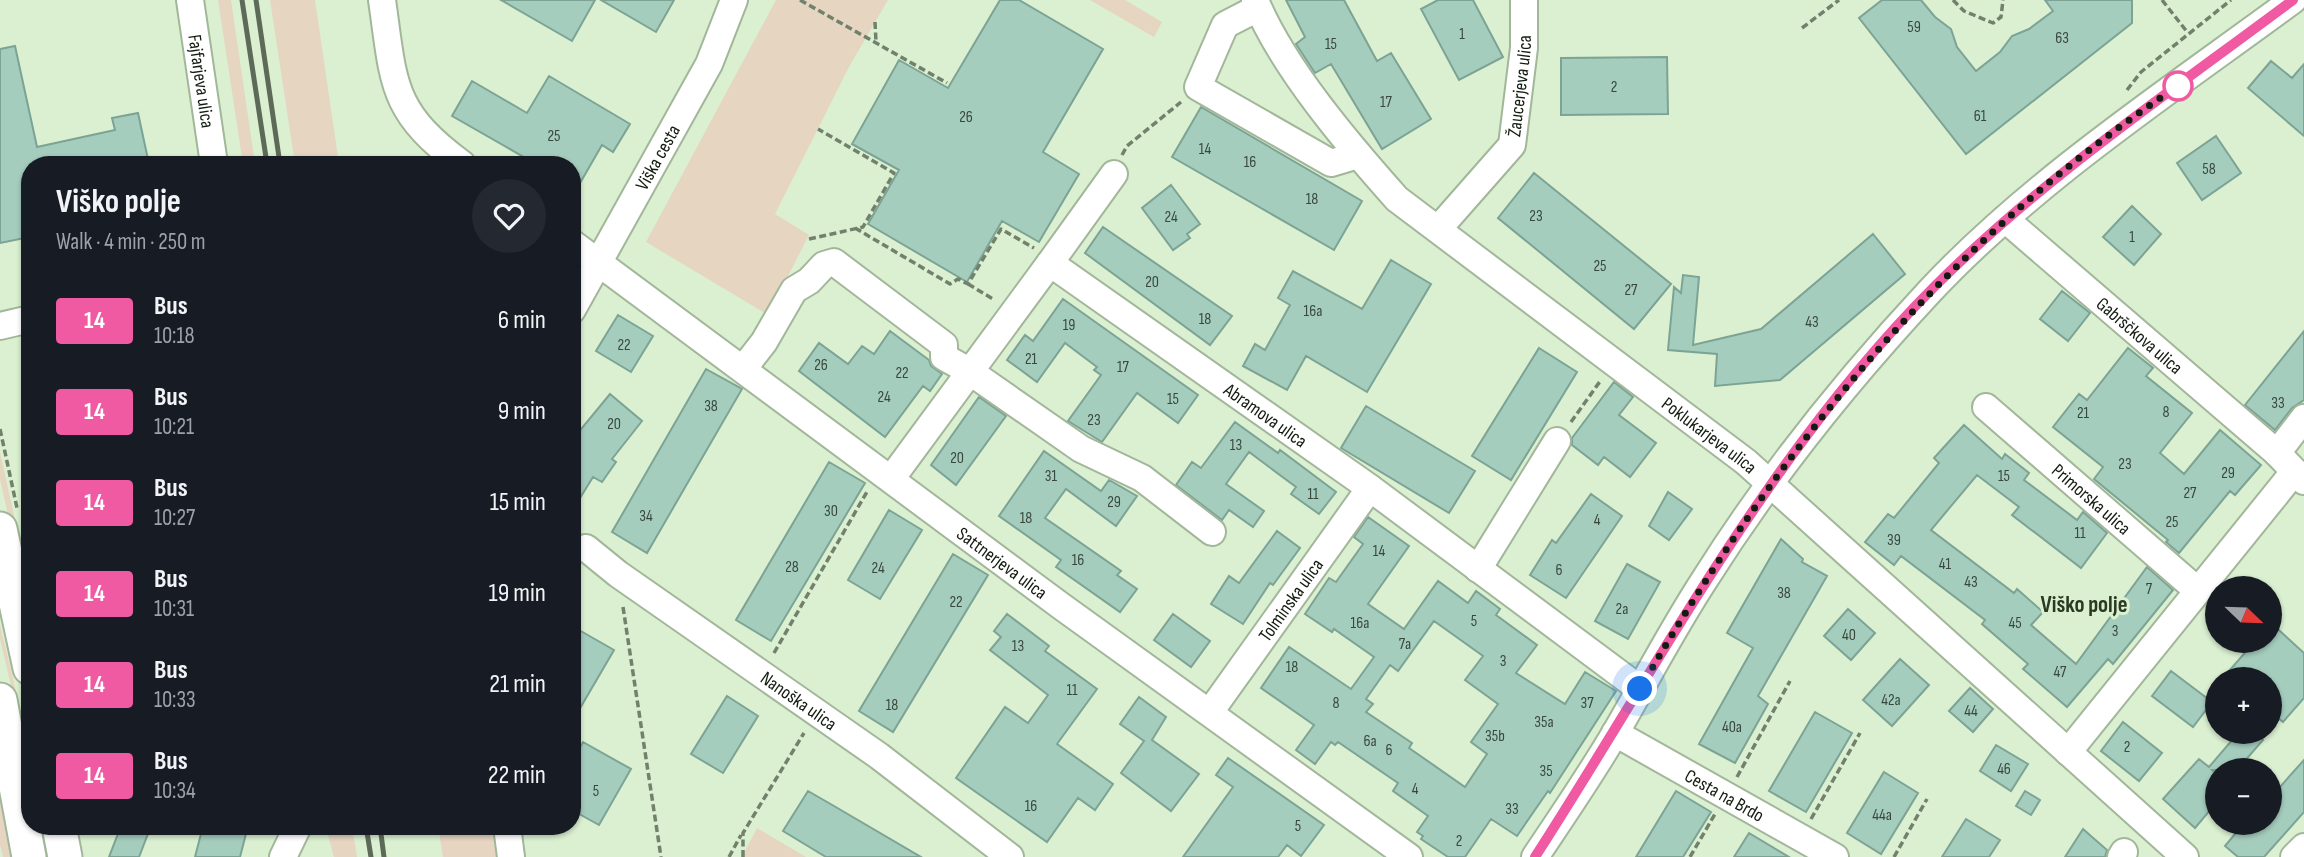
<!DOCTYPE html>
<meta charset="utf-8">
<style>
body{margin:0;font-family:"Sofia Sans Condensed",sans-serif;background:#242831;color:#f1f3f6;height:100vh;display:flex;flex-direction:column;font-size:26px;white-space:nowrap}
*{box-sizing:border-box;margin:0}
p{font-size:23px;color:#9ea1a6}
.icon{flex:none;width:38px;height:38px;fill:none;stroke:currentColor;stroke-width:2;stroke-linecap:round;stroke-linejoin:round}
.map{position:relative;flex:1;overflow:hidden}
.sheet{position:absolute;left:21px;top:156px;width:560px;height:679px;display:flex;flex-direction:column;background:#171b24;border-radius:28px;box-shadow:0 2px 5px #0004}
.sheet>*{flex:none}
.badge{padding:0 14px;border-radius:5px;font-size:24px;line-height:46px}
.needle{width:46px;rotate:113deg}
.fabs{position:absolute;left:2205px;top:576px;display:grid;gap:14px}
.fabs a{display:grid;place-items:center;width:77px;height:77px;border-radius:50%;background:#171b24;box-shadow:0 2px 5px #0004;font-size:35px}
.you{position:absolute;width:35px;height:35px;margin:-18px;border:5px solid #fff;border-radius:50%;background:#1a73e8;box-shadow:0 0 0 10px #1a73e833}
.map>.badge{position:absolute;translate:-50% -50%;box-shadow:0 0 0 4px #fff}
.round{display:grid;place-items:center;flex:none;width:74px;height:74px;border-radius:37px;background:#242831}
.overview{display:flex;align-items:center;justify-content:space-between;height:119px;padding:0 35px}
h1{font-size:33px;font-weight:700;line-height:52px}
ul{padding:0;list-style:none}
li{display:flex;align-items:center;gap:21px;height:91px;padding:0 35px}
li div{flex:1}
li b{display:block;font-size:26px}
li em{font-style:normal}
li .badge{min-width:77px;font-weight:700;text-align:center}
.map>svg:first-child{display:block}
.green{fill:#e5d5c1}
.building{fill:#a5cdbd;stroke:#7ca394;stroke-width:2;fill-rule:evenodd}
.lines{fill:none;stroke-linecap:round;stroke-linejoin:round}
.minor-casing{stroke:#a2b79a;stroke-width:30}
.major-casing{stroke:#a2b79a;stroke-width:37}
.path{stroke:#72816c;stroke-width:3.5;stroke-dasharray:7 3.5;stroke-linecap:butt}
.minor{stroke:#fff;stroke-width:26}
.major{stroke:#fff;stroke-width:33}
.rail{stroke:#5d6a58;stroke-width:5}
.line-casing{stroke:#fff;stroke-width:16}
.line{stroke:#ef5aa2;stroke-width:10}
.walk{stroke:#141c11;stroke-width:7;stroke-dasharray:0 12.6}
.stop-dot{fill:#fff;stroke:#ef5aa2;stroke-width:3.5}
.labels{text-anchor:middle;stroke-width:6;stroke-linejoin:round;paint-order:stroke}
.number-label{font-size:16px;fill:#38483c}
.street-label{font-size:19px;fill:#141c11;stroke:#daf0d1}
.quarter-label{font-size:23px;font-weight:bold;fill:#293a21;stroke:#daf0d1}
</style>
<div class="map">
<svg width="2304" height="857" viewBox="0 0 2304 857">
<rect width="100%" height="100%" fill="#daf0d1"/>
<path class="green" d="M218,0H231L255,164H243Z
M270,0H315L339,164H295Z
M776,0H888L850,65L775,214L809,235L768,315L646,242Z
M1090,0H1125L1162,22L1154,37Z
M0,452L30,588V614L0,479Z
M0,625L30,749V765L0,639Z
M0,759L19,857H3L0,845Z
M321,826H352L357,857H334L327,832Z
M438,826H493L498,857H443Z
M757,828L806,857H742Z"/>
<path class="building" d="M501,0H595L572,41Z
M601,0H674L656,32Z
M1000,0H1019L1103,49L1043,152L1079,174L1039,242L1002,221L967,282L868,224L899,170L852,144L899,60L948,88Z
M1286,0H1344L1377,61L1391,53L1431,119L1382,149L1331,64L1315,73L1296,44L1305,37Z
M1438,0H1473L1503,57L1459,80L1421,9Z
M1882,0H1921L1935,17L1951,29L1957,47L1976,71L2000,52L2012,36L2029,29L2053,11L2045,0H2132V23L1966,154L1859,18Z
M15,46L37,147L115,130L112,118L138,113L149,164H30V237L0,243V49Z
M1667,57L1668,114L1561,115V58Z
M2271,61L2292,78L2304,64V136L2248,88Z
M549,76L630,124L613,152L602,145L572,197V164H536L452,116L472,81L527,113Z
M1201,107L1362,201L1334,250L1172,157Z
M2216,136L2241,173L2202,200L2177,163Z
M1534,173L1671,284L1634,329L1498,218Z
M1171,185L1200,224L1187,234L1190,238L1173,250L1142,208Z
M2132,206L2161,234L2134,265L2103,237Z
M1103,227L1232,316L1210,345L1085,253Z
M1873,234L1905,274L1780,380L1715,386L1717,354L1668,350L1674,287L1681,293L1683,275L1699,277L1693,345L1761,329Z
M1391,260L1431,284L1367,392L1306,356L1287,390L1243,366L1255,344L1265,350L1290,305L1278,298L1293,271L1362,309Z
M2062,291L2090,313L2068,341L2040,319Z
M1063,299L1198,395L1178,423L1137,393L1102,442L1068,421L1101,375L1094,370L1097,367L1065,343L1037,382L1007,360L1025,335L1033,341Z
M618,315L653,336L631,372L596,351Z
M890,331L929,360L931,366L942,374L930,391L923,386L885,437L799,371L819,343L848,364L862,346L874,354Z
M2304,331V400L2292,408L2275,430L2245,405Z
M1539,348L1577,372L1511,480L1472,456Z
M2128,348L2153,368L2146,376L2192,413L2160,453L2184,474L2220,430L2261,465L2235,495L2230,491L2179,553L2166,542L2168,540L2094,479L2103,467L2053,427L2079,394L2087,400Z
M706,369L742,389L647,553L612,532Z
M1614,382L1633,397L1619,415L1656,443L1630,477L1604,457L1598,465L1572,445V438Z
M610,394L642,421L612,459L616,462L602,482L593,477L572,511V440Z
M979,397L1006,416L956,485L931,465Z
M1366,406L1475,471L1449,513L1341,448Z
M1235,422L1278,453L1280,450L1336,492L1319,514L1291,494L1296,487L1249,452L1226,484L1264,511L1253,527L1229,510L1222,520L1176,485L1192,462L1201,468Z
M1964,425L2002,459L2005,454L2029,473L2024,480L2077,520L2083,512L2107,533L2081,568L2012,515L2019,507L1977,475L1931,530L2014,593L2017,589L2043,612L2031,625L2076,664L2147,567L2173,590L2113,664L2108,659L2067,707L2023,669L2028,664L1982,624L1985,620L1901,556L1894,565L1865,542L1888,514L1894,518L1939,463L1934,458Z
M1044,451L1101,491L1109,480L1137,496L1116,526L1066,489L1045,518L1121,571L1117,575L1137,589L1120,612L1056,567L1061,560L999,516Z
M829,462L865,483L771,641L736,620Z
M1668,492L1692,509L1669,540L1649,526Z
M1591,494L1622,516L1566,598L1530,575L1552,540L1556,543Z
M889,510L922,530L880,599L848,580Z
M1368,517L1409,546L1368,604L1404,629L1438,581L1468,603L1476,591L1500,609L1496,615L1537,645L1516,673L1565,704L1585,672L1616,691L1550,793L1548,791L1517,836L1491,819L1465,857H1448L1421,839L1423,836L1417,832L1428,816L1393,791L1398,783L1338,742L1335,745L1331,742L1315,764L1296,750L1314,725L1261,688L1289,647L1351,689L1374,657L1334,629L1332,632L1305,614L1329,578L1336,582L1363,544L1354,537ZM1434,621L1483,656L1465,680L1498,704L1471,742L1487,754L1465,787L1409,748L1412,743L1366,712L1373,704L1366,699L1390,665L1398,671Z
M1277,531L1300,548L1273,585L1270,583L1243,624L1211,604L1229,576L1239,583Z
M1781,539L1803,559L1802,562L1827,576L1758,696L1768,704L1735,763L1699,744L1753,648L1727,633Z
M953,554L988,575L893,732L859,711Z
M1627,564L1660,582L1628,639L1595,621Z
M1848,609L1875,633L1851,660L1824,636Z
M1007,614L1049,646L1045,651L1097,689L1057,744L1113,784L1095,810L1078,798L1047,842L956,778L1005,707L1028,723L1048,695L990,650L1001,637L994,631Z
M1173,614L1210,641L1191,667L1154,640Z
M2270,622L2304,653V698L2283,722L2270,711V679H2222L2256,640H2270Z
M572,626L614,650L572,722Z
M1900,659L1929,685L1892,726L1863,700Z
M2171,671L2212,702L2193,727L2152,696Z
M1970,688L1993,709L1973,732L1949,711Z
M727,696L758,716L723,773L691,754Z
M1139,697L1166,717L1152,740L1199,774L1171,811L1121,773L1144,741L1120,724Z
M1815,712L1852,733L1806,812L1769,791Z
M2123,722L2162,753L2139,781L2101,751Z
M2239,732H2252L2263,740L2237,770H2212L2217,775V802L2195,828L2163,799L2199,759L2209,767Z
M583,742L631,769L599,825L572,810V762Z
M1996,745L2028,764L2011,791L1980,771Z
M1228,758L1324,825L1301,856L1287,845L1278,857H1183L1233,787L1216,775Z
M2304,760V812L2264,857H2238L2225,846L2245,822H2270V798Z
M1884,772L1918,793L1881,854L1847,833Z
M808,791L834,806L921,857H826L783,831Z
M1676,791L1711,812L1683,857H1636Z
M2025,791L2040,800L2031,815L2016,806Z
M1966,819L2000,840L1989,857H1942Z
M121,826H151L139,857H109Z
M203,826H248L240,857H195Z
M2083,829L2107,850L2105,857H2065Z
M1749,833L1789,857H1734Z"/>
<g class="lines">
<defs>
<g id="minor">
<path id="s1" d="M190,0L214,164"/>
<path d="M382,0C394,83 390,111 462,164"/>
<path id="s2" d="M1255,0C1283,68 1348,144 1397,199L1746,462L2185,857"/>
<path d="M1258,8L1225,25L1198,87L1331,163L1358,155"/>
<path id="s3" d="M2005,219L2277,453L2304,481"/>
<path id="s4" d="M1439,228L1512,145L1524,48V0"/>
<path id="s5" d="M572,243L1061,606L1409,857"/>
<path d="M1050,263L1114,174"/>
<path id="s6" d="M572,310L709,64L734,0"/>
<path d="M0,326L30,319"/>
<path d="M743,369L764,342L794,290L809,281L824,265L834,262L944,345V357L969,371L1081,449L1142,478L1212,532"/>
<path id="s7" d="M1986,407L2197,590"/>
<path d="M2277,453L2304,418"/>
<path id="s8" d="M891,479L1050,263L1370,488L1640,689"/>
<path id="s9" d="M586,548L618,574L879,756L1010,857"/>
<path d="M1478,569L1557,441"/>
<path id="s10" d="M1210,712L1370,488"/>
<path id="s11" d="M1615,733L1835,857"/>
<path d="M2068,752L2294,472"/>
<path d="M507,826L511,857"/>
<path d="M283,857L298,826"/>
<path d="M1535,857C1563,815 1592,773 1617,730C1646,680 1673,628 1705,579C1770,476 1847,380 1930,291C2033,181 2171,90 2293,0"/>
<path d="M2121,857L2124,852"/>
<path d="M2294,857L2304,847"/>
</g>
<path id="major" d="M0,529L30,668
M0,700L29,857
M59,826L65,857"/>
</defs>
<use href="#minor" class="minor-casing"/>
<use href="#major" class="major-casing"/>
<path class="path" d="M800,0L947,83
M1953,0L1964,11L1993,23L2001,17L2003,0
M2162,0L2188,33
M875,22L876,42
M1802,28L1839,0
M2127,90L2141,72L2231,0
M1122,155L1127,146L1181,102
M855,228L950,284L958,279L968,284L1001,229L1034,248
M809,239L863,227L894,173L818,129
M968,284L993,299
M1571,422L1601,380
M0,429L17,508
M623,607L661,857
M774,653L868,490
M1737,777L1790,681
M1811,819L1860,733
M729,857L741,835
M743,857V833L804,733
M1690,857L1715,814
M1894,857L1927,799"/>
<use href="#minor" class="minor"/>
<use href="#major" class="major"/>
<path class="rail" d="M242,0L267,164
M256,0L280,164
M366,826L371,857
M380,826L384,857"/>
</g>
<g class="lines">
<defs>
<path id="line" d="M1535,857C1661,662 1768,453 1934,287C2043,178 2170,92 2293,0"/>
</defs>
<use href="#line" class="line-casing"/>
<use href="#line" class="line"/>
<path class="walk" d="M1640,689C1781,445 1942,244 2178,86"/>
</g>
<circle class="stop-dot" cx="2178" cy="86" r="14"/>
<g class="labels">
<g class="number-label">
<text x="1914" y="32">59</text>
<text x="1462" y="39">1</text>
<text x="2062" y="43">63</text>
<text x="1331" y="49">15</text>
<text x="1614" y="92">2</text>
<text x="1386" y="107">17</text>
<text x="1980" y="121">61</text>
<text x="966" y="122">26</text>
<text x="554" y="141">25</text>
<text x="1205" y="154">14</text>
<text x="1250" y="167">16</text>
<text x="2209" y="174">58</text>
<text x="1312" y="204">18</text>
<text x="1536" y="221">23</text>
<text x="1171" y="222">24</text>
<text x="2132" y="242">1</text>
<text x="1600" y="271">25</text>
<text x="1152" y="287">20</text>
<text x="1631" y="295">27</text>
<text x="1313" y="316">16a</text>
<text x="1205" y="324">18</text>
<text x="1812" y="327">43</text>
<text x="1069" y="330">19</text>
<text x="624" y="350">22</text>
<text x="1031" y="364">21</text>
<text x="821" y="370">26</text>
<text x="1123" y="372">17</text>
<text x="902" y="378">22</text>
<text x="884" y="402">24</text>
<text x="1173" y="404">15</text>
<text x="2278" y="408">33</text>
<text x="711" y="411">38</text>
<text x="2166" y="417">8</text>
<text x="2083" y="418">21</text>
<text x="1094" y="425">23</text>
<text x="614" y="429">20</text>
<text x="1236" y="450">13</text>
<text x="957" y="463">20</text>
<text x="2125" y="469">23</text>
<text x="2228" y="478">29</text>
<text x="1051" y="481">31</text>
<text x="2004" y="481">15</text>
<text x="2190" y="498">27</text>
<text x="1313" y="499">11</text>
<text x="1114" y="507">29</text>
<text x="831" y="516">30</text>
<text x="646" y="521">34</text>
<text x="1026" y="523">18</text>
<text x="1597" y="525">4</text>
<text x="2172" y="527">25</text>
<text x="2080" y="538">11</text>
<text x="1894" y="545">39</text>
<text x="1379" y="556">14</text>
<text x="1078" y="565">16</text>
<text x="1945" y="569">41</text>
<text x="792" y="572">28</text>
<text x="878" y="573">24</text>
<text x="1559" y="575">6</text>
<text x="1971" y="587">43</text>
<text x="2149" y="594">7</text>
<text x="1784" y="598">38</text>
<text x="956" y="607">22</text>
<text x="1622" y="614">2a</text>
<text x="1474" y="626">5</text>
<text x="1360" y="628">16a</text>
<text x="2015" y="628">45</text>
<text x="2115" y="636">3</text>
<text x="1849" y="640">40</text>
<text x="1405" y="649">7a</text>
<text x="1018" y="651">13</text>
<text x="1503" y="666">3</text>
<text x="1292" y="672">18</text>
<text x="2060" y="677">47</text>
<text x="1072" y="695">11</text>
<text x="1891" y="705">42a</text>
<text x="1336" y="708">8</text>
<text x="1587" y="708">37</text>
<text x="892" y="710">18</text>
<text x="1971" y="716">44</text>
<text x="1544" y="727">35a</text>
<text x="1732" y="732">40a</text>
<text x="1495" y="741">35b</text>
<text x="1370" y="746">6a</text>
<text x="2127" y="752">2</text>
<text x="1389" y="755">6</text>
<text x="2004" y="774">46</text>
<text x="1546" y="776">35</text>
<text x="1415" y="794">4</text>
<text x="596" y="796">5</text>
<text x="1031" y="811">16</text>
<text x="1512" y="814">33</text>
<text x="1882" y="820">44a</text>
<text x="1298" y="831">5</text>
<text x="1459" y="846">2</text>
</g>
<g class="street-label">
<text dy="7" stroke="none"><textPath href="#s1" startOffset="82">Fajfarjeva ulica</textPath></text>
<text dy="7" stroke="none"><textPath href="#s4" startOffset="170">Žaucerjeva ulica</textPath></text>
<text dy="7" stroke="none"><textPath href="#s6" startOffset="175">Viška cesta</textPath></text>
<text dy="7" stroke="none"><textPath href="#s3" startOffset="178">Gabrščkova ulica</textPath></text>
<text dy="7" stroke="none"><textPath href="#s8" startOffset="532">Abramova ulica</textPath></text>
<text dy="7" stroke="none"><textPath href="#s2" startOffset="637">Poklukarjeva ulica</textPath></text>
<text dy="7" stroke="none"><textPath href="#s7" startOffset="140">Primorska ulica</textPath></text>
<text dy="7" stroke="none"><textPath href="#s5" startOffset="536">Sattnerjeva ulica</textPath></text>
<text dy="7" stroke="none"><textPath href="#s10" startOffset="138">Tolminska ulica</textPath></text>
<text dy="7" stroke="none"><textPath href="#s9" startOffset="262">Nanoška ulica</textPath></text>
<text dy="7" stroke="none"><textPath href="#s11" startOffset="126">Cesta na Brdo</textPath></text>
</g>
<g class="quarter-label">
<text x="2084" y="612">Viško polje</text>
</g>
</g>
</svg>
<div class="fabs">
<a><svg class="needle" viewBox="-14 -14 28 28"><path d="M0-13l5 13h-10z" fill="#e53935"/><path d="M0 13l5-13h-10z" fill="#9ea1a6"/></svg></a>
<a>+</a>
<a>−</a>
</div>
<div class="you" style="left:1640px;top:689px"></div>
<section class="sheet">
<div class="overview"><div><h1>Viško polje</h1><p>Walk · 4 min · 250 m</p></div><a class="round"><svg class="icon" aria-label="heart" viewBox="0 0 24 24"><path d="M12 20l-8-8c-3-5 5-10 8-4 3-6 11-1 8 4z"/></svg></a></div>
<ul>
<li><span class="badge" style="background:#ef5aa2;color:#fff">14</span><div><b>Bus</b><p>10:18</p></div><em>6 min</em></li>
<li><span class="badge" style="background:#ef5aa2;color:#fff">14</span><div><b>Bus</b><p>10:21</p></div><em>9 min</em></li>
<li><span class="badge" style="background:#ef5aa2;color:#fff">14</span><div><b>Bus</b><p>10:27</p></div><em>15 min</em></li>
<li><span class="badge" style="background:#ef5aa2;color:#fff">14</span><div><b>Bus</b><p>10:31</p></div><em>19 min</em></li>
<li><span class="badge" style="background:#ef5aa2;color:#fff">14</span><div><b>Bus</b><p>10:33</p></div><em>21 min</em></li>
<li><span class="badge" style="background:#ef5aa2;color:#fff">14</span><div><b>Bus</b><p>10:34</p></div><em>22 min</em></li>
</ul>
</section>
</div>
